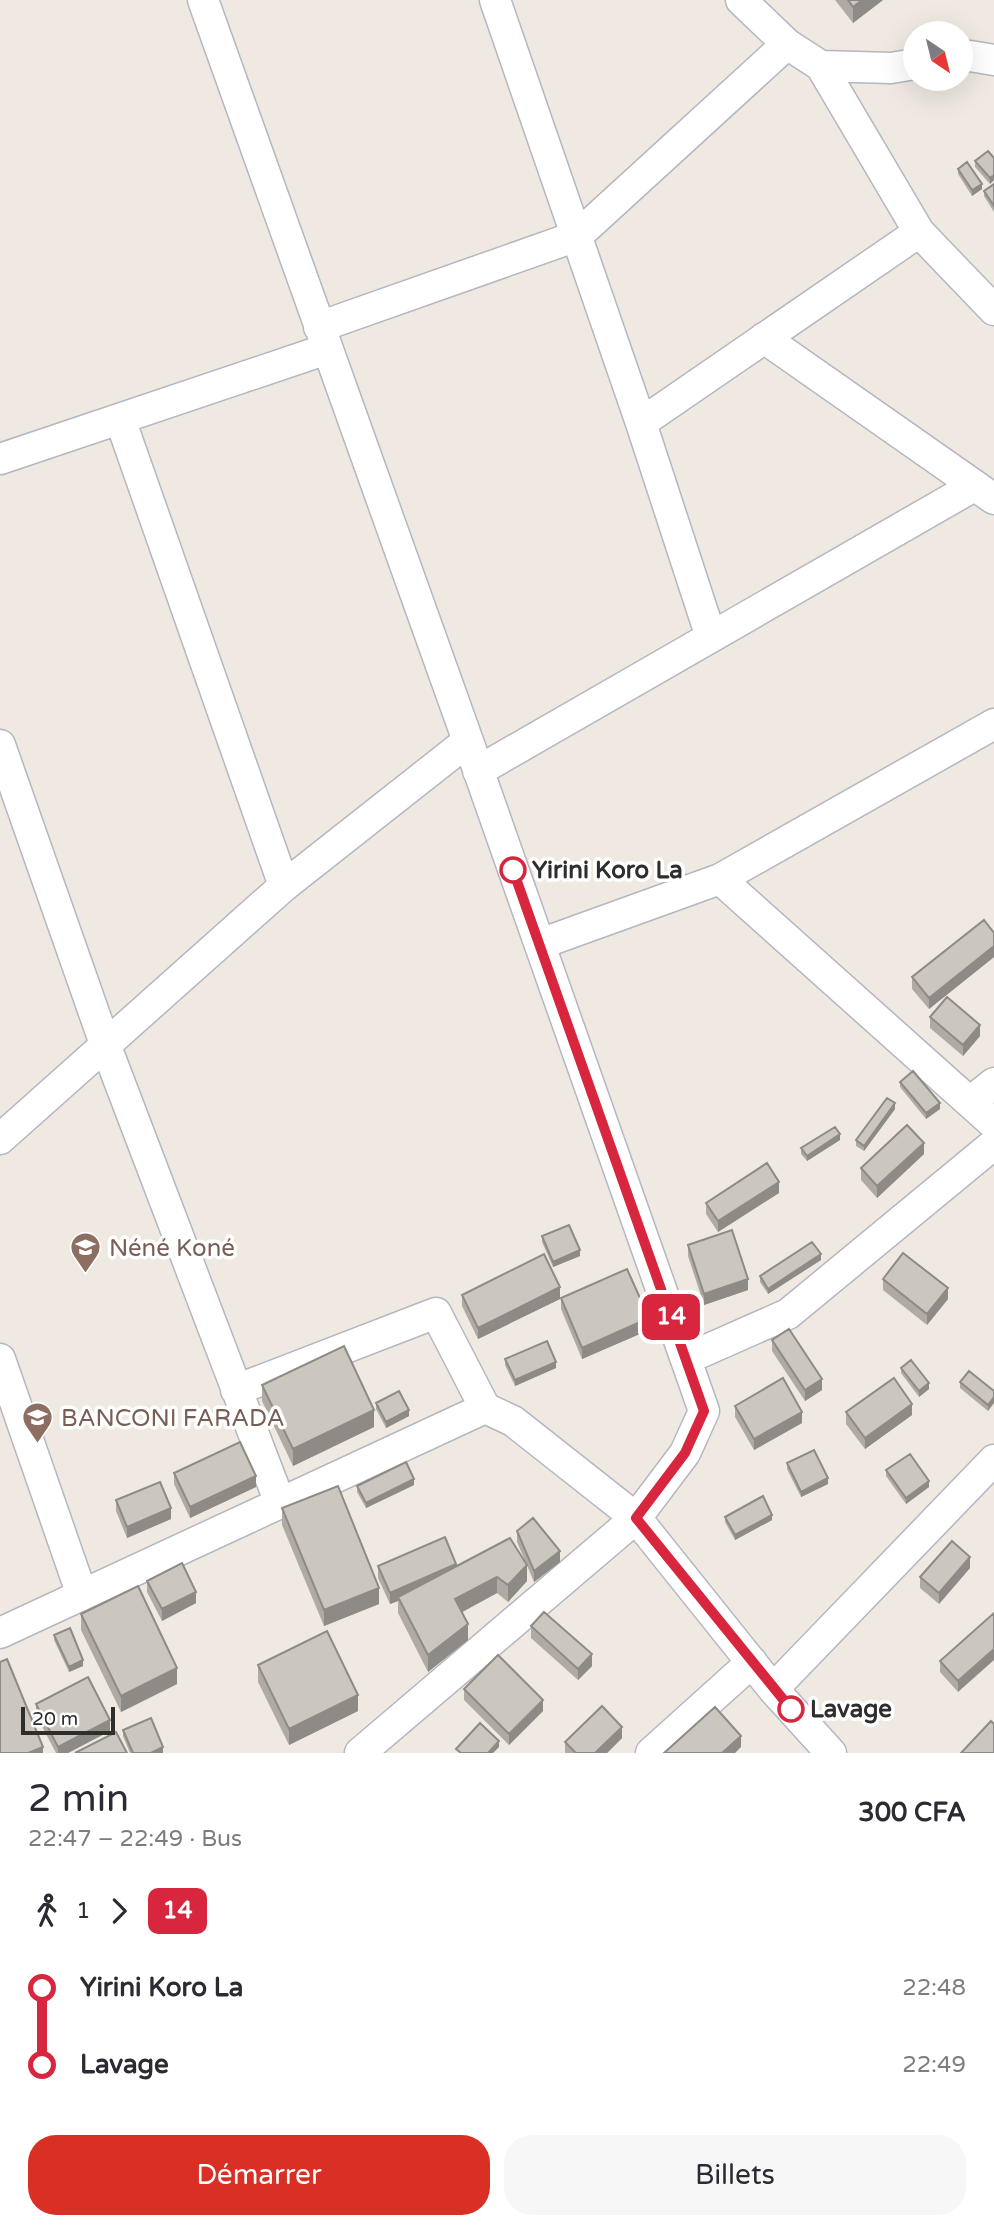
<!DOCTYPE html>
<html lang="fr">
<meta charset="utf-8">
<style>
body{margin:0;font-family:"Varela Round",sans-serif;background:#f7f7f7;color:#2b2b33;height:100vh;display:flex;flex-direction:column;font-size:26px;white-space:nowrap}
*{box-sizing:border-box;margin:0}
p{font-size:23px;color:#7c7c81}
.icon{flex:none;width:38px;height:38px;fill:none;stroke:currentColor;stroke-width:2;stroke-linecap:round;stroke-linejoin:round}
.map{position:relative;height:1753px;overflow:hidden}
.details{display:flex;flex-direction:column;background:#fff;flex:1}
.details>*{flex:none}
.badge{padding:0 14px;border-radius:10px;font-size:24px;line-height:46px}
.needle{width:46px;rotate:145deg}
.controls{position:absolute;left:903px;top:21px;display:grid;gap:14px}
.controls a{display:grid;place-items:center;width:70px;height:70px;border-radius:50%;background:#fff;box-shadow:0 7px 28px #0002;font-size:35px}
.scale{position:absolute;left:21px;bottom:18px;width:94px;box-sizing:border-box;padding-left:7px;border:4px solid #2e2e2e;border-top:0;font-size:19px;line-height:24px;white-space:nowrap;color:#2e2e2e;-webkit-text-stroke:5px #fff;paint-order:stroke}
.map>.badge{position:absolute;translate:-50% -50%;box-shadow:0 0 0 4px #fff}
.legs{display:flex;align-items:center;gap:10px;height:77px;padding:0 28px;font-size:23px}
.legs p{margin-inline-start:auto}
.head{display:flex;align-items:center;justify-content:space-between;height:119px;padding:0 28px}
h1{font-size:38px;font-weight:600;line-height:52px}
.button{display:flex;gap:14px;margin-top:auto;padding:14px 28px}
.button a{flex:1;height:80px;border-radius:28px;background:#d93025;color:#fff;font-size:28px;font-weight:600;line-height:80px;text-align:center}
.button a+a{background:#f7f7f7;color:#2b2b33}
ul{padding:0 28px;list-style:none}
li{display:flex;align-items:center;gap:24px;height:77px;font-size:26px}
li i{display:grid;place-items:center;width:10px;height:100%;margin:0 9px;background:currentColor}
li i::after{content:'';width:18px;height:18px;margin:-9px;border:5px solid;border-radius:50%;background:#fff}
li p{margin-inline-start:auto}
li:first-child i{background:linear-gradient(#0000 50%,currentColor 0)}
li:last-child i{background:linear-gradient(currentColor 50%,#0000 0)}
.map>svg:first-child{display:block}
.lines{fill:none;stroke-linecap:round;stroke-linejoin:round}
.minor-casing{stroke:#b4b7c1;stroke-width:33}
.minor{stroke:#fff;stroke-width:30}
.wall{fill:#afaba4}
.shaded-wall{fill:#8e8b86}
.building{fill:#cbc7bf;stroke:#8e8b86;stroke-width:2}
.line-1-casing{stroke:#fff;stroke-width:16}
.line-1{stroke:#d7263d;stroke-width:10}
.stop-1-dot{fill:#fff;stroke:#d7263d;stroke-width:3.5}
.labels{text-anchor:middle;stroke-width:7;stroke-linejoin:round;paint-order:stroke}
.stop-label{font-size:24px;font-weight:bold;fill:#2e2e2e;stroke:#fff;text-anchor:start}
.education-label{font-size:24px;fill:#785e54;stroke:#fff;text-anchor:start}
</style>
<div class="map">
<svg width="994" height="1753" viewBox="0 0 994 1753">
<rect width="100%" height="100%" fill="#efe9e1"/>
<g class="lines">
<defs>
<path id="minor" d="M203,0L468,741L704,1411L685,1453L636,1518L360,1753
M495,0L641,423L711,637
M741,0L787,44L821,66L891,68L915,64
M961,57L970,56L994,60
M821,66L919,232L994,310
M319,327L577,236L787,44
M764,338L994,499
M120,419L284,886
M641,423L919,232
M0,459L327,349
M994,724L720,879L994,1124
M0,745L105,1044L280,1503
M478,771L974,486
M540,944L720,879
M970,1102L994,1083
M0,1139L284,886L468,741
M0,1359L82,1595
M686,1359L788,1314L994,1144
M236,1390L436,1313L485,1408L513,1421L636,1518L773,1689L831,1753
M0,1633L485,1408
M773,1689L994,1460
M651,1753L752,1662"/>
</defs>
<use href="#minor" class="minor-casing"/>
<use href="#minor" class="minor"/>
</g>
<path class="wall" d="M835,0H883L853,23Z
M994,158V180L990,184L975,167V161Z
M958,169L982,189L972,196L958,174Z
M994,184V212L984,196V191Z
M994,933V957L929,1009L912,989V977Z
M930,1017L980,1036L963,1056L930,1028Z
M900,1082L940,1109L926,1119L900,1087Z
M895,1109L864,1151L856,1146V1140Z
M840,1140L807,1161L801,1154V1148Z
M924,1154L877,1198L861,1180V1168Z
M779,1193L718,1232L706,1214V1203Z
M542,1236L580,1256L553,1267L542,1242Z
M688,1245L748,1290L704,1305L688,1256Z
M821,1260L768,1294L760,1282V1276Z
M883,1279L948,1299L927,1325L883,1290Z
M462,1295L560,1299L478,1339L462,1306Z
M561,1298L649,1330L582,1359L561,1309Z
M772,1340L822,1390L805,1401L772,1351Z
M505,1359L556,1368L515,1386L505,1365Z
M901,1368L929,1389L919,1397L901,1373Z
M960,1382L994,1391L988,1411L960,1388Z
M262,1385L374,1427L293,1466L262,1401Z
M376,1403L409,1416L386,1428L376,1409Z
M735,1406L802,1423L754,1450L735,1417Z
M846,1412L912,1415L865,1449L846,1424Z
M787,1463L828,1484L801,1497L787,1469Z
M886,1470L929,1487L906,1504L886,1476Z
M174,1473L256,1487L190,1518L174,1484Z
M414,1485L366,1508L357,1492V1486Z
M116,1500L171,1519L127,1538L116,1511Z
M282,1508L379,1604L324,1626L282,1525Z
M725,1517L772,1520L735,1540L725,1522Z
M517,1531L560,1562L534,1582L517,1542Z
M378,1566H456L527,1581L508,1602L497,1593L462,1612L468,1640L428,1672L398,1613V1601L390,1604L378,1578Z
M970,1568L939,1604L920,1588V1577Z
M147,1581L196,1603L162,1621L147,1592Z
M994,1613L958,1692L940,1672V1661Z
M81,1614L177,1684L121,1712L81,1630Z
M531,1626L592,1666L578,1680L531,1638Z
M54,1635L83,1666L69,1672L54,1640Z
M258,1665L358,1711L289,1745L258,1682Z
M464,1689L543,1711L509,1745L464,1700Z
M36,1704L110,1731L68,1753H56L36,1715Z
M123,1730L163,1753H130L123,1736Z
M622,1738L607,1753H565V1742Z"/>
<path class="shaded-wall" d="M862,0H883L853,23V7Z
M994,175V180L990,184V178Z
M982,184V189L972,196V190Z
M994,946V957L929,1009V998Z
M980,1025V1036L963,1056V1045Z
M895,1103V1109L864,1151V1146Z
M940,1103V1109L926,1119V1113Z
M840,1134V1140L807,1161V1156Z
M924,1143V1154L877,1198V1186Z
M779,1182V1193L718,1232V1221Z
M580,1250V1256L553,1267V1262Z
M821,1254V1260L768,1294V1289Z
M748,1279V1290L704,1305V1294Z
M560,1287V1299L478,1339V1328Z
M948,1288V1299L927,1325V1314Z
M649,1318V1330L582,1359V1348Z
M556,1362V1368L515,1386V1380Z
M822,1379V1390L805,1401V1390Z
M929,1383V1389L919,1397V1391Z
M994,1397V1403L988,1411V1405Z
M912,1404V1415L865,1449V1438Z
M374,1410V1427L293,1466V1449Z
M409,1410V1416L386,1428V1422Z
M802,1412V1423L754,1450V1439Z
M256,1476V1487L190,1518V1507Z
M828,1478V1484L801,1497V1492Z
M414,1479V1485L366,1508V1503Z
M929,1481V1487L906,1504V1498Z
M171,1508V1519L127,1538V1527Z
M772,1515V1520L735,1540V1535Z
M560,1551V1562L534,1582V1571Z
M970,1557V1568L939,1604V1593Z
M456,1564V1575L398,1597V1601L390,1604V1593Z
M527,1565V1581L508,1602V1585Z
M497,1577V1593L455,1616V1599Z
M379,1588V1604L324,1626V1610Z
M196,1592V1603L162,1621V1609Z
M468,1624V1640L428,1672V1655Z
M994,1649V1660L958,1692V1681Z
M592,1654V1666L578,1680V1669Z
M83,1660V1666L69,1672V1667Z
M177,1668V1684L121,1712V1696Z
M358,1695V1711L289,1745V1729Z
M543,1700V1711L509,1745V1734Z
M110,1720V1731L68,1753H58V1747Z
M622,1727V1738L607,1753H595Z
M741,1736V1747L735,1753H722Z
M499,1741V1747L493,1753H488Z
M43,1747V1753H28Z
M163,1747V1753H151Z"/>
<path class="building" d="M848,0H862L853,7Z
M988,151L994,158V175L990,178L975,161Z
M967,162L982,184L972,190L958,169Z
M994,184V206L984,191Z
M984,920L994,933V946L929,998L912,977Z
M947,997L980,1025L963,1045L930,1017Z
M913,1071L940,1103L926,1113L900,1082Z
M887,1098L895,1103L864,1146L856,1140Z
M907,1125L924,1143L877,1186L861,1168Z
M835,1127L840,1134L807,1156L801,1148Z
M767,1163L779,1182L718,1221L706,1203Z
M569,1225L580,1250L553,1262L542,1236Z
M732,1230L748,1279L704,1294L688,1245Z
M812,1242L821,1254L768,1289L760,1276Z
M903,1253L948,1288L927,1314L883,1279Z
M544,1254L560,1287L478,1328L462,1295Z
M627,1269L649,1318L582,1348L561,1298Z
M789,1329L822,1379L805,1390L772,1340Z
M547,1341L556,1362L515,1380L505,1359Z
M344,1346L374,1410L293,1449L262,1385Z
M911,1360L929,1383L919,1391L901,1368Z
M969,1371L994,1391V1397L988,1405L960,1382Z
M783,1378L802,1412L754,1439L735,1406Z
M894,1378L912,1404L865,1438L846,1412Z
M399,1391L409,1410L386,1422L376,1403Z
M240,1442L256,1476L190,1507L174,1473Z
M814,1450L828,1478L801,1492L787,1463Z
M910,1454L929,1481L906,1498L886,1470Z
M406,1462L414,1479L366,1503L357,1486Z
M160,1482L171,1508L127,1527L116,1500Z
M338,1486L379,1588L324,1610L282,1508Z
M763,1496L772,1515L735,1535L725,1517Z
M533,1518L560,1551L534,1571L517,1531Z
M445,1537L456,1564L390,1593L378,1566Z
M510,1538L527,1565L508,1585L497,1577L455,1599L468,1624L428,1655L398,1597Z
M952,1541L970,1557L939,1593L920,1577Z
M182,1563L196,1592L162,1609L147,1581Z
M138,1586L177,1668L121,1696L81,1614Z
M544,1612L592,1654L578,1669L531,1626Z
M994,1613V1649L958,1681L940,1661Z
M70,1628L83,1660L69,1667L54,1635Z
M327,1631L358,1695L289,1729L258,1665Z
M498,1655L543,1700L509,1734L464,1689Z
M7,1659L43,1747L28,1753H0V1662Z
M88,1677L110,1720L58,1747L36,1704Z
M602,1706L622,1727L595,1753H576L565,1742Z
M715,1707L741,1736L722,1753H664Z
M151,1718L163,1747L151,1753H133L123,1730Z
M991,1721L994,1724V1753H961Z
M480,1723L499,1741L488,1753H461L456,1749Z
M116,1732L127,1753H75Z"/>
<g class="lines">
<defs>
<path id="line-1" d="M513,870L704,1411L685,1453L636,1518L791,1709"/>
</defs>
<use href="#line-1" class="line-1-casing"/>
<use href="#line-1" class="line-1"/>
</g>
<defs>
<symbol id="school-pin" viewBox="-11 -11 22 30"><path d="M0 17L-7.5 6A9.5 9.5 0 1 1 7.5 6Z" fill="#8d6e63" stroke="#fff"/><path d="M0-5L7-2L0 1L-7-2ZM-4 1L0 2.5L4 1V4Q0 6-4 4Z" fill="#fff"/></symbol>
</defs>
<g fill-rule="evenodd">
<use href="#school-pin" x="68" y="1230" width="35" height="47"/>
<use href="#school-pin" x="20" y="1400" width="35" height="47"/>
</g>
<g class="stop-1-dot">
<circle cx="513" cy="870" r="12"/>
<circle cx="791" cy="1709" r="12"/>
</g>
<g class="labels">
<g class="stop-label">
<text x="532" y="878">Yirini Koro La</text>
<text x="810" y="1717">Lavage</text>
</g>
<g class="education-label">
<text x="109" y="1256">Néné Koné</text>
<text x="61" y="1426">BANCONI FARADA</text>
</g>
</g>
</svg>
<div class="controls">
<a><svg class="needle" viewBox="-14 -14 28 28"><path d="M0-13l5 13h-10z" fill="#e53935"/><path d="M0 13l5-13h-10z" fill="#7c7c81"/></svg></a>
</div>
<div class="scale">20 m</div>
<b class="badge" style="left:671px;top:1317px;background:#d7263d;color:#fff">14</b>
</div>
<section class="details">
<div class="head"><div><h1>2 min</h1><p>22:47 – 22:49 · Bus</p></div><b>300 CFA</b></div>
<div class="legs"><svg class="icon" aria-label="walk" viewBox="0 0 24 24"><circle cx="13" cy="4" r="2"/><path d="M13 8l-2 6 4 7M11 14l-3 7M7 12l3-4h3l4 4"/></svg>1<svg class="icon" aria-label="forward" viewBox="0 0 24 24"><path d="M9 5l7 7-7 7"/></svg><b class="badge" style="background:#d7263d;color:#fff">14</b></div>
<ul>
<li><i style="color:#d7263d"></i><b>Yirini Koro La</b><p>22:48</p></li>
<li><i style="color:#d7263d"></i><b>Lavage</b><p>22:49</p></li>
</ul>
<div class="button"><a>Démarrer</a><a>Billets</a></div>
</section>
